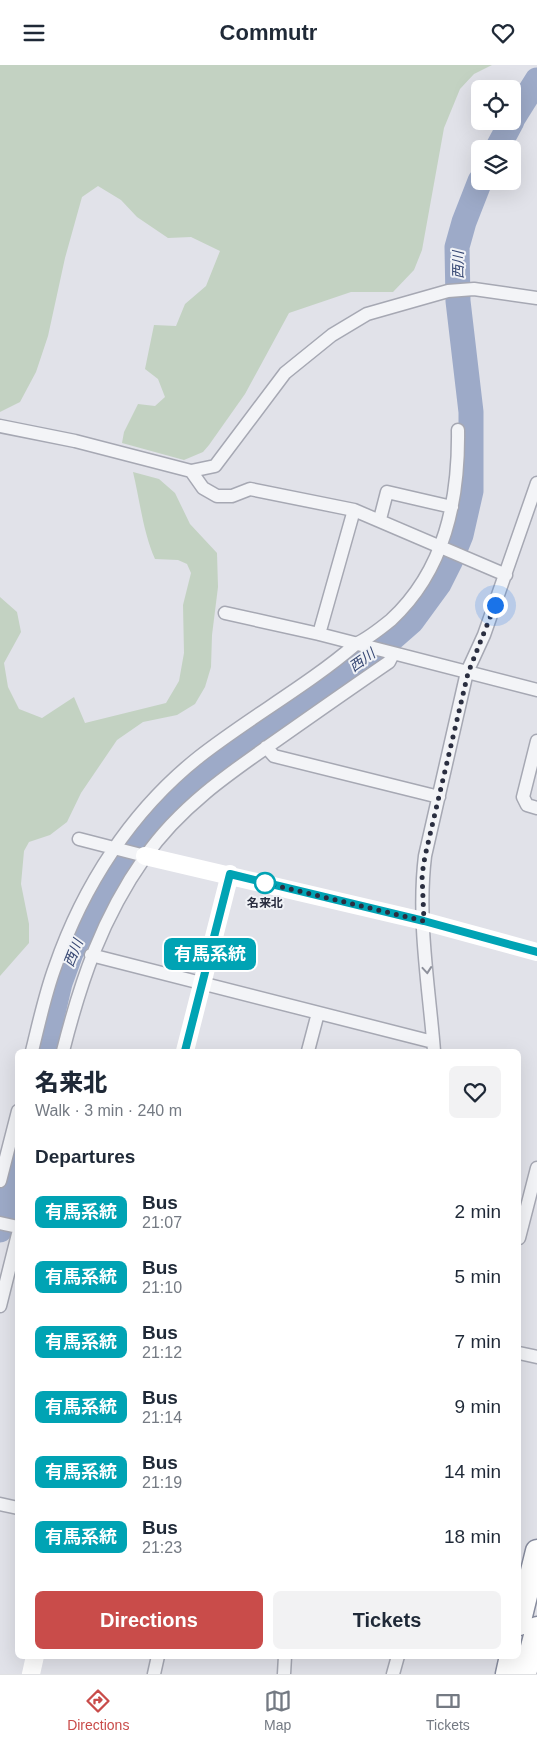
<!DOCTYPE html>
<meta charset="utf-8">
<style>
body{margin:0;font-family:Helvetica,"Noto Sans JP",sans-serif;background:#f2f2f3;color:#1f2937;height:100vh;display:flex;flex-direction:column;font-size:19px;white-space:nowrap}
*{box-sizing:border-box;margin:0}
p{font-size:16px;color:#747a83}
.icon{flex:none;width:28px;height:28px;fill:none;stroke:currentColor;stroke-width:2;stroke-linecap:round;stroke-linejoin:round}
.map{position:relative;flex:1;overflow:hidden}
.details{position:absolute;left:15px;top:984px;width:506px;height:610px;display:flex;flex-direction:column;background:#fff;border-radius:8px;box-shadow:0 5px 20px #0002}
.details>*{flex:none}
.badge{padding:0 10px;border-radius:8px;font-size:18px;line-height:32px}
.fabs{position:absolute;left:471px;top:15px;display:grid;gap:10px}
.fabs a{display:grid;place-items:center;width:50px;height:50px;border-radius:8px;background:#fff;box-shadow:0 5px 20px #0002;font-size:25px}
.you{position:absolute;width:25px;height:25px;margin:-12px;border:4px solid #fff;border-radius:50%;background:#1a73e8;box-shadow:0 0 0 8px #1a73e833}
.map>.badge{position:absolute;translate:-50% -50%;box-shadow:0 0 0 2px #fff}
h2{padding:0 20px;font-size:19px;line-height:45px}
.round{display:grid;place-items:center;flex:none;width:52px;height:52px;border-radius:8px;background:#f2f2f3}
.head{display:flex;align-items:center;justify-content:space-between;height:85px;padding:0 20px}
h1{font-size:24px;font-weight:800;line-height:38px}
.button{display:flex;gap:10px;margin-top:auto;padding:10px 20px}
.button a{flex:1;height:58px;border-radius:8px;background:#c94c4a;color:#fff;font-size:20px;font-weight:800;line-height:58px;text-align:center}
.button a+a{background:#f2f2f3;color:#1f2937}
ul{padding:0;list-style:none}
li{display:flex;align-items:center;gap:15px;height:65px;padding:0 20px}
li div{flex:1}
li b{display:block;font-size:19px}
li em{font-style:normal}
li .badge{min-width:55px;font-weight:700;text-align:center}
header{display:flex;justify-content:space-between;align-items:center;height:65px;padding:0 20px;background:#fff;font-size:22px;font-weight:800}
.menu{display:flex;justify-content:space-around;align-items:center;height:70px;border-top:1px solid #e0e1e3;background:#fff;font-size:14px;color:#747a83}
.menu a{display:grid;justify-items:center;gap:2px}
.menu .selected{color:#c94c4a}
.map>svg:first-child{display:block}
.green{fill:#c3d2c2}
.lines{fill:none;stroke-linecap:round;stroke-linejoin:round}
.river{stroke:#9daac8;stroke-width:25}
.street-casing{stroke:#a6a8b3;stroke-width:15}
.highway-casing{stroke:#888d9f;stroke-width:25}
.street{stroke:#f3f4f7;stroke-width:12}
.secondary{stroke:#fff;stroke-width:18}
.highway{stroke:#fff;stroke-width:22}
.oneway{stroke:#8e919c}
.line-casing{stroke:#fff;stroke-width:11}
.line{stroke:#00a3b4;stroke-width:8}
.walk{stroke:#2a2e40;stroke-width:5;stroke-dasharray:0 9}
.stop-dot{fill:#fff;stroke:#00a3b4;stroke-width:2.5}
.labels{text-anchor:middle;stroke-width:4;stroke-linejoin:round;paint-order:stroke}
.stop-label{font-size:12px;font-weight:bold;fill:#2a2e40;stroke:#f0f2f6}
.water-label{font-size:14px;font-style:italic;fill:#354672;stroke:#f0f2f6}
</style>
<header><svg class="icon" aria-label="menu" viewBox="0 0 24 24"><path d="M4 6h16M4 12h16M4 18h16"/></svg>Commutr<svg class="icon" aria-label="heart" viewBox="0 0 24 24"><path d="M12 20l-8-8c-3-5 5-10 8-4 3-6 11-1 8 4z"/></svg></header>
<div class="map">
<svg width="537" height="1609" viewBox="0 0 537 1609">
<rect width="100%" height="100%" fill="#e1e2e9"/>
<path class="green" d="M0,0H492L474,9L460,24L444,63L422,185L414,205L393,227H351L289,248L245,329L209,380L203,387L184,395L122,378L124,367L138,339L155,341L165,332L158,314L145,304L154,260L176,261L185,239L206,221L220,186L191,172L168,173L137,152L121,135L98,121L82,132L65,193L48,271L36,307L20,337L0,347Z
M133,407L159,414L175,428L190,459L217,488L218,522L212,570L211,602L205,622L195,639L177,650L143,657L117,675L81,728L67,757L50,770L29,777L24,786L21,819L29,859V878L0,911V532L17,547L21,567L4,598L8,622L19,644L42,653L74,632L85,658L166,638L179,616L184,588L183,540L191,508L187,499L178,495L155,494C143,467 140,436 133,407Z"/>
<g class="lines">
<path class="river" d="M512,55L537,15
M497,84L512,56
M44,986L60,918L71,888L115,804L142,769L204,706L250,676L388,577L412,556L439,519L450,497L461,470L471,426V347L458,236L457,182L464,157L480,116
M0,1165L18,1092"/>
<defs>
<path id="street" d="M0,361L75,376L191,406L215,401L285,308L332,270L367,249L448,226L474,224L537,233
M191,406L203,423L217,431H232L250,424L354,445L506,510
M380,454L387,427L452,442
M225,548L319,569L537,625
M319,569L354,445
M537,676L523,732L527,740L537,743
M266,682L274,691L439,732
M79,774L145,791
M91,890L433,977
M32,986C39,958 45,929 55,902C83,821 131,746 199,692C250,652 307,621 356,579C369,573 380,564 391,555C445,505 459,435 458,365
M63,986C81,915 102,853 145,792C179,743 228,709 277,675C314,649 351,623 389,597L393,589
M308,986L318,948
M434,986C429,922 417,856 425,791L467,607L484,570L537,418
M0,1116L18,1046
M0,1158L18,1162
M519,1173L537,1103
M0,1241L18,1169
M519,1288L537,1292
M0,1439L18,1443
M154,1609L158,1591
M284,1609L285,1591
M393,1609L398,1591"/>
<path id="highway" d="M519,1559L537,1486
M507,1609L511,1591
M525,1609L537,1563"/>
</defs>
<use href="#street" class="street-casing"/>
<use href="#highway" class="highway-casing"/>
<use href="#street" class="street"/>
<path class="secondary" d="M145,791L423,856L537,887
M185,986L230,809
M31,1609L35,1591"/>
<use href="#highway" class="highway"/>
</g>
<defs><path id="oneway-chevron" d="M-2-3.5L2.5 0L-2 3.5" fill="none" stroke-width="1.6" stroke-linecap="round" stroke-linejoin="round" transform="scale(1.25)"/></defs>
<use class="oneway" href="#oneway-chevron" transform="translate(427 905) rotate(85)"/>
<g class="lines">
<defs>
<path id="line" d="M185,986L230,809L424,856L537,887"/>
</defs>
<use href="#line" class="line-casing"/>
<use href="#line" class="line"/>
<path class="walk" d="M265,818L424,856L422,810L425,791L468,608L495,540"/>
</g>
<circle class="stop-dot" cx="265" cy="818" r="10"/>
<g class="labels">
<g class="stop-label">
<text x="265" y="842">名来北</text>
</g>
<g class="water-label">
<text transform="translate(458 200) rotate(-90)" y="5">西川</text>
<text transform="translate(362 595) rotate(-35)" y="5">西川</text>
<text transform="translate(73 888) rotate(-68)" y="5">西川</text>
</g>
</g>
</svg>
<div class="fabs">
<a><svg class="icon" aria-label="locate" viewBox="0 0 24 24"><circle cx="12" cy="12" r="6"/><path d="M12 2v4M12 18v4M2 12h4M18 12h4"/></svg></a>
<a><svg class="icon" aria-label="layers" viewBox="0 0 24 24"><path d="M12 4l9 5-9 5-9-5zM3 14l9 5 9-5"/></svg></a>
</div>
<div class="you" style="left:495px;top:540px"></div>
<b class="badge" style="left:210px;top:889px;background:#00a3b4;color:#fff">有馬系統</b>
<section class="details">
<div class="head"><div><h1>名来北</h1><p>Walk · 3 min · 240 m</p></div><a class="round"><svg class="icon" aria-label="heart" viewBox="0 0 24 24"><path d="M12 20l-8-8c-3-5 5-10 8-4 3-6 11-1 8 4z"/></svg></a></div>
<h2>Departures</h2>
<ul>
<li><span class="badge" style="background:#00a3b4;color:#fff">有馬系統</span><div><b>Bus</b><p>21:07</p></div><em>2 min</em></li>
<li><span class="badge" style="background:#00a3b4;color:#fff">有馬系統</span><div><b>Bus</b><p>21:10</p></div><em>5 min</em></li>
<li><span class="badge" style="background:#00a3b4;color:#fff">有馬系統</span><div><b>Bus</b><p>21:12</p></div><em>7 min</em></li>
<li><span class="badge" style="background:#00a3b4;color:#fff">有馬系統</span><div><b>Bus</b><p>21:14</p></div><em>9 min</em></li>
<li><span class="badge" style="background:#00a3b4;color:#fff">有馬系統</span><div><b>Bus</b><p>21:19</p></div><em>14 min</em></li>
<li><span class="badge" style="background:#00a3b4;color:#fff">有馬系統</span><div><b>Bus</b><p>21:23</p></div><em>18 min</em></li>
</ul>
<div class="button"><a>Directions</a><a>Tickets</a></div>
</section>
</div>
<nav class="menu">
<a class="selected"><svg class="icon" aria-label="directions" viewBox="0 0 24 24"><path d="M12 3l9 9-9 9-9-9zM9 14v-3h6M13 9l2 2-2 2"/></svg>Directions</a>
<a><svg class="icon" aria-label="map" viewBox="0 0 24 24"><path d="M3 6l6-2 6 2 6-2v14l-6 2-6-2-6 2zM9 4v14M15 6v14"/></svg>Map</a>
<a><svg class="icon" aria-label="tickets" viewBox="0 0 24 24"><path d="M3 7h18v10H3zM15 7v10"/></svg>Tickets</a>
</nav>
